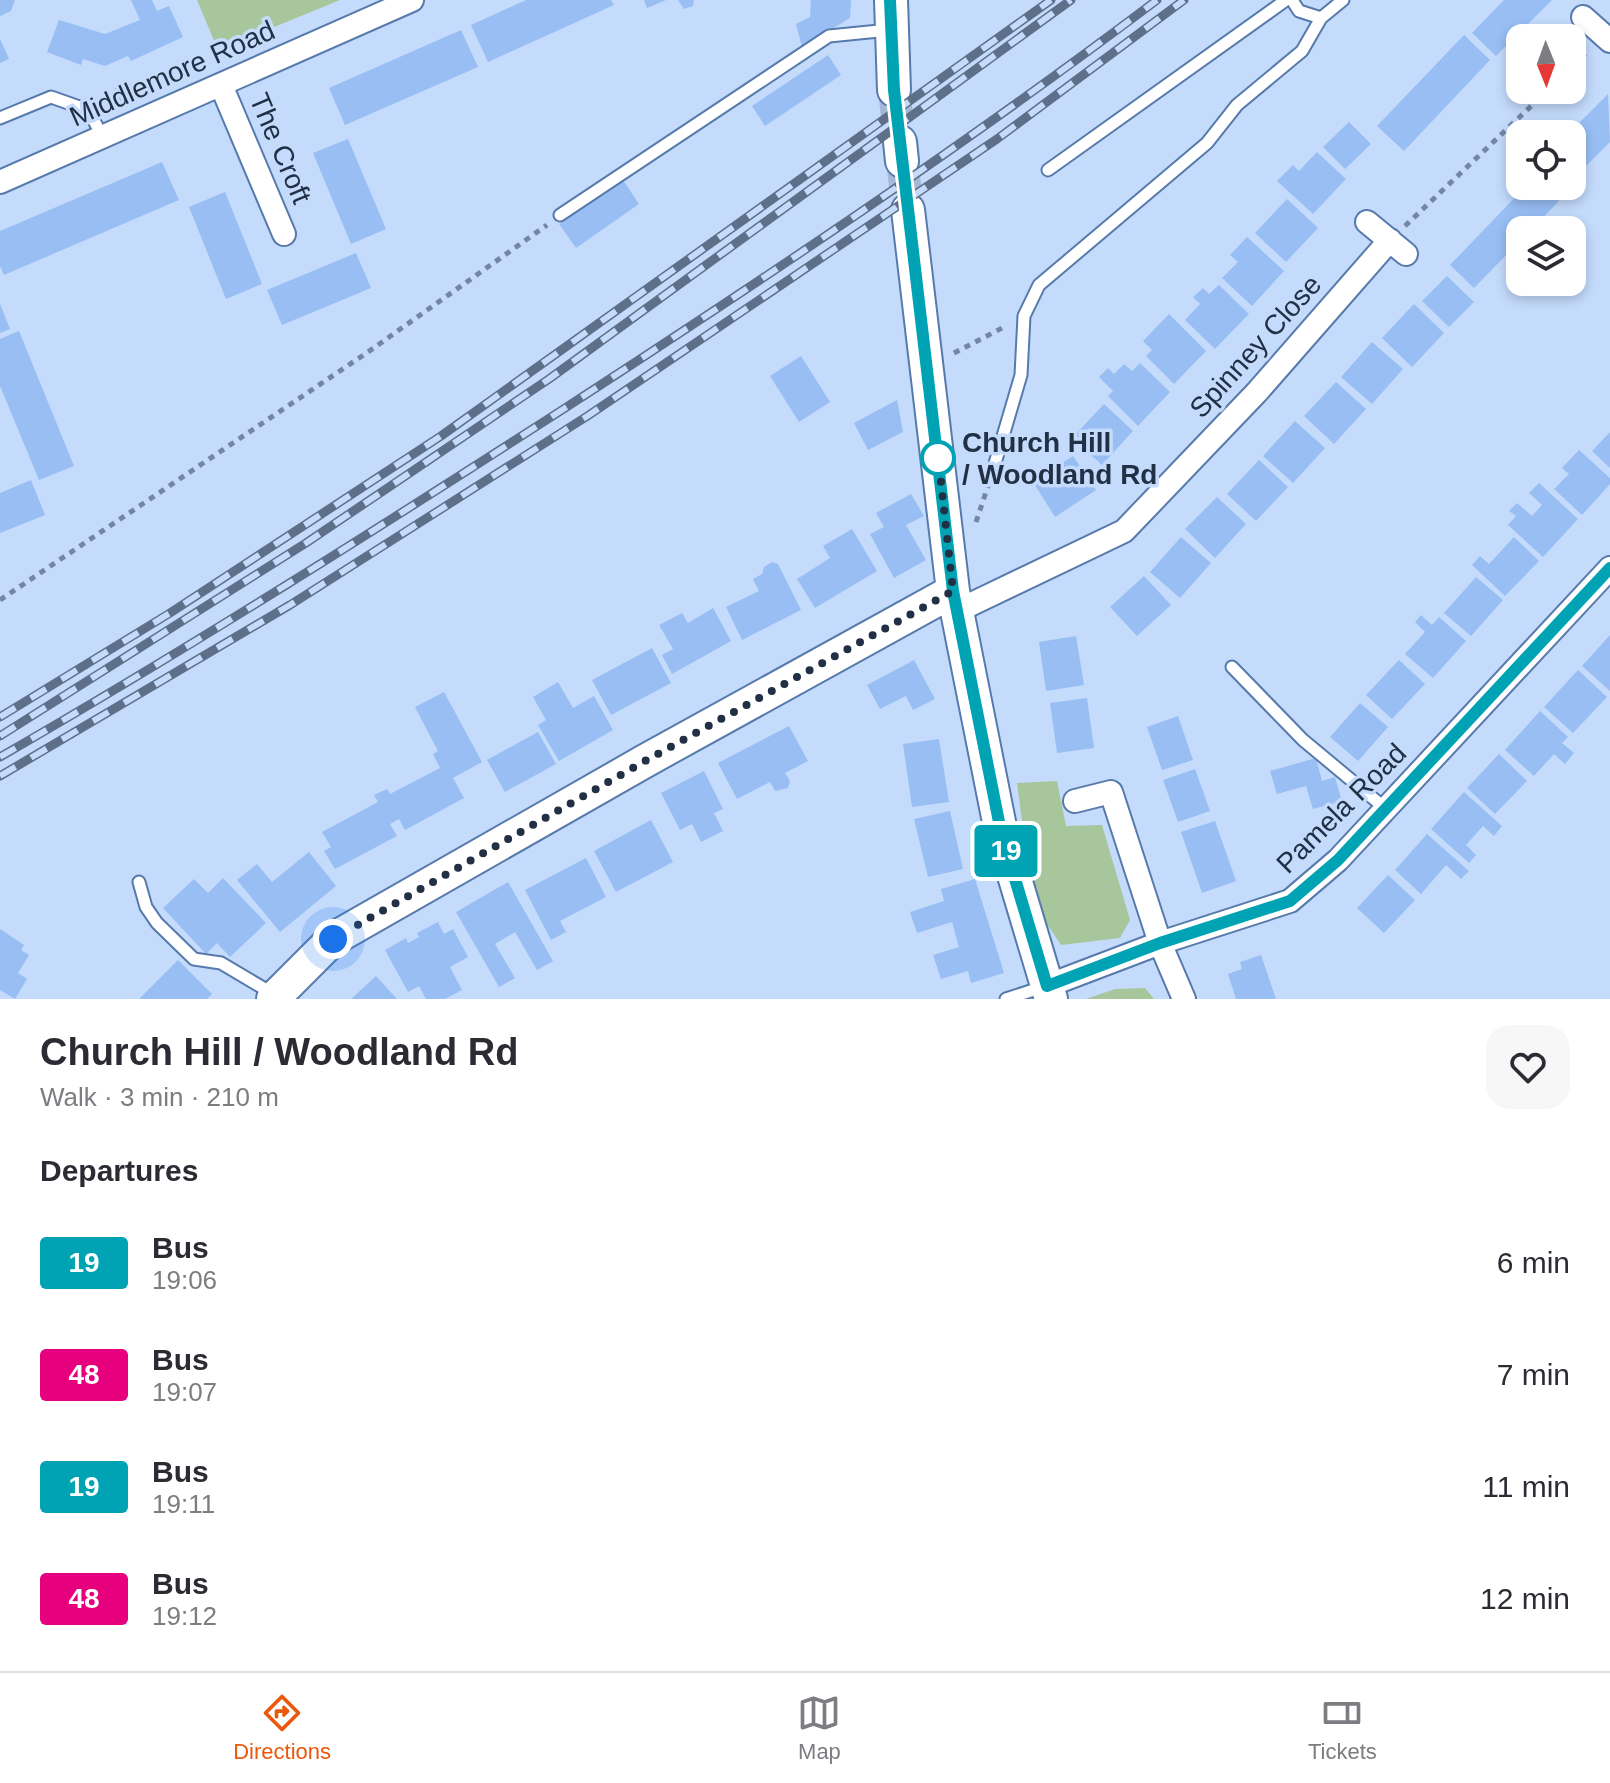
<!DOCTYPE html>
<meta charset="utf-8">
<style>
body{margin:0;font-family:Helvetica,sans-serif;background:#f7f7f7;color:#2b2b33;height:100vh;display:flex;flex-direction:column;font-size:30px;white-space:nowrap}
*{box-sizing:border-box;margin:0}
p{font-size:26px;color:#7c7c81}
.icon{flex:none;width:44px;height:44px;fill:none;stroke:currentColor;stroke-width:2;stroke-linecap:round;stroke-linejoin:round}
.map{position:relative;height:999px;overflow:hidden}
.details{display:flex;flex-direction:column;background:#fff;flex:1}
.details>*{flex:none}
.badge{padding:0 16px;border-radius:6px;font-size:28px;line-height:52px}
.needle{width:52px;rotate:179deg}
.controls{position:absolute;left:1506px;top:24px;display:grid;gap:16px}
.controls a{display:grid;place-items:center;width:80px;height:80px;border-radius:16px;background:#fff;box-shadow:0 4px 12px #0003;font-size:40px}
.you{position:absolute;width:40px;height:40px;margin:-20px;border:6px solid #fff;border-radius:50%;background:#1a73e8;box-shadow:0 0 0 12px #1a73e833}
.map>.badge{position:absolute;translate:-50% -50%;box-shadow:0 0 0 4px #fff}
h2{padding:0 40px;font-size:30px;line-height:72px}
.round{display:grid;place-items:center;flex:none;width:84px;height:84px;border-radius:24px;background:#f7f7f7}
.head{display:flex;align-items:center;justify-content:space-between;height:136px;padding:0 40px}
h1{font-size:38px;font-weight:700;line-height:60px}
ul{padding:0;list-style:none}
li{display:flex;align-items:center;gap:24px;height:112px;padding:0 40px}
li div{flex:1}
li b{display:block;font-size:30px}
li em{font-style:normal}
li .badge{min-width:88px;font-weight:700;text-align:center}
.tabs{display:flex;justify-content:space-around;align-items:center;height:112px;border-top:2px solid #e1e1e2;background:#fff;font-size:22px;color:#7c7c81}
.tabs a{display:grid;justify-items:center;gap:4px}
.tabs .on{color:#ea580c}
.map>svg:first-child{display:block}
.green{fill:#a8c69c}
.building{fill:#98bef4}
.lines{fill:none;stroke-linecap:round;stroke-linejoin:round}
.secondary-tunnel{stroke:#a3b9d7;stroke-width:32;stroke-dasharray:32 16;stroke-linecap:butt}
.lane-casing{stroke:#577aac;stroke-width:15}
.street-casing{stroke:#577aac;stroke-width:26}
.secondary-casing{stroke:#577aac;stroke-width:36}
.path{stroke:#7487a2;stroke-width:5;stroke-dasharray:6 6;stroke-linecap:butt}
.lane{stroke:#fff;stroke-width:11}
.street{stroke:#fff;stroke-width:22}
.secondary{stroke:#fff;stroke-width:32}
.rail-casing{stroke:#5e7089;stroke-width:9}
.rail{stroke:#c4dbfc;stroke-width:6;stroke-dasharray:18;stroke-linecap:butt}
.tree{fill:#658672}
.line-casing{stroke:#fff;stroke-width:18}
.line{stroke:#00a3b4;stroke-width:12}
.walk{stroke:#213045;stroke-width:8;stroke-dasharray:0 14.4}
.stop-dot{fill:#fff;stroke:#00a3b4;stroke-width:4}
.labels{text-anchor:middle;stroke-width:7;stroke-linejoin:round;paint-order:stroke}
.street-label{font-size:28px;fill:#213045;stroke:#c4dbfc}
.stop-label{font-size:28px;font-weight:bold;fill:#213045;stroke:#c4dbfc;text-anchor:start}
</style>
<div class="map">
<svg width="1610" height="999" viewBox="0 0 1610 999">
<rect width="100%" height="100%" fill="#c4dbfc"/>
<path class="green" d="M197,0H340L218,50Z
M1057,781L1066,826L1102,825L1130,920L1120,938L1061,945L1033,903L1017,783Z
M1145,988L1154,999H1086L1115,989Z"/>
<path class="building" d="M0,0H15L11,11L0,16Z
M131,0H152L157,11L169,6L183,37L131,61L128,56L105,66L83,59L81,65L47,52L59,20L105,34L140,20Z
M526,0H611L614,5L488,62L471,25Z
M644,0H666L647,8Z
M678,0H694L693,6L684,9Z
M811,0H851L850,18L802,47L796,24L810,17Z
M1504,0H1552L1496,56L1472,33Z
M461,30L478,67L345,125L329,88Z
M1464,35L1490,60L1404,151L1377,126Z
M0,39L9,59L0,63Z
M828,55L841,75L765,126L752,106Z
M1608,94L1610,142L1572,180V134H1568Z
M1349,122L1371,144L1345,169L1323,147Z
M348,139L386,229L351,244L313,153Z
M1317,152L1346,179L1313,214L1277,181L1293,165L1299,171Z
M162,162L179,200L4,275L0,266V231Z
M623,180L639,204L576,248L559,224Z
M1526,186H1544L1559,201L1531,230H1520V241L1474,288L1450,265Z
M225,192L262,284L226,299L189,207Z
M1287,199L1318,228L1286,262L1255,233Z
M1247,237L1284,271L1252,306L1222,278L1238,262L1230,255Z
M356,253L371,288L282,325L267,290Z
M1447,276L1474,302L1449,327L1422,301Z
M1219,285L1249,314L1215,349L1185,320L1200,304L1193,297L1203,288L1209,294Z
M0,304L10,329L0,333Z
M1414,304L1444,333L1412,367L1382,338Z
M1169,314L1206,351L1174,384L1146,356L1152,350L1143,341Z
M19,331L74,466L39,480L0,386V339Z
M1372,342L1403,369L1372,404L1341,377Z
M801,356L830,402L799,422L770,376Z
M1140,363L1170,392L1138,426L1108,396L1113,391L1099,377L1108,368L1114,374L1124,364L1132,371Z
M1336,382L1366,409L1334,444L1304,416Z
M897,400L903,432L868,450L854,423Z
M1104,404L1133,431L1102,465L1072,438Z
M1295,421L1325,448L1293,483L1263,456Z
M1610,432V468L1592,451Z
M1579,450L1610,478V484L1582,515L1554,489L1569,474L1562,468Z
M1073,456L1096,490L1055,517L1033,482Z
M1259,460L1288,487L1256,521L1227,494Z
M31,480L45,515L0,533V493Z
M1539,483L1578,519L1543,557L1508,525L1516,516L1509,511L1517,503L1532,516L1542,505L1529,493Z
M911,494L924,516L906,525L926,560L894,578L870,534L884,527L876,513Z
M1217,497L1246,524L1215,558L1185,529Z
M852,529L877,571L815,608L797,579L830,558L823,546Z
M1181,537L1211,563L1180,598L1150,572Z
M1514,537L1539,561L1505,596L1472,565L1480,556L1489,564Z
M772,562L778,564L801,610L742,640L726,607L759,591L753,579L762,574L764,567Z
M1144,576L1171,605L1137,636L1110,607Z
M1476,577L1503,600L1471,636L1444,613Z
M713,608L731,641L672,674L662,655L673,649L659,625L682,613L688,623Z
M1421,615L1432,625L1439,617L1466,641L1433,678L1405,654L1425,632L1415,622Z
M1610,635V691L1582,666Z
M1076,636L1084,685L1046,691L1039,642Z
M652,648L671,683L611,715L592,680Z
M914,660L935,699L913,710L906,696L880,709L867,685Z
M1399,660L1425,684L1392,719L1366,695Z
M1578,670L1607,697L1573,733L1544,707Z
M558,682L573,708L594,696L613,730L559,761L538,725L546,720L533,697Z
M444,692L482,762L453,778L464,798L405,830L399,819L390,824L397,836L335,869L324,851L331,847L322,832L378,802L374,795L387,789L390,794L440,768L433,754L438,751L415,707Z
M1087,698L1094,748L1057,753L1050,703Z
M1360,703L1388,727L1358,761L1330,737Z
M1540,711L1568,737L1562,743L1574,753L1565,764L1554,754L1534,776L1505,750Z
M1178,716L1193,760L1162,770L1147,727Z
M789,726L808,761L785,773L790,781L788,788L775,791L770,782L737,799L718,763Z
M538,732L556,764L505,792L487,760Z
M939,739L949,802L912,807L903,744Z
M1499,754L1527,781L1495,814L1467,788Z
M1316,758L1322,781L1335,777L1342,801L1313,809L1306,786L1277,794L1270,771Z
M1195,769L1210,811L1178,822L1163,780Z
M704,771L723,809L714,813L723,831L701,842L692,824L680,830L661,793Z
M1464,792L1502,826L1494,836L1483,826L1466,845L1476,855L1469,863L1431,829Z
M950,811L963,869L928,877L914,819Z
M651,820L673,862L616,892L594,851Z
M1215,821L1236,881L1202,893L1181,832Z
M1427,834L1469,871L1461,879L1446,865L1421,894L1395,870Z
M309,852L336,886L280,932L237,880L257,864L272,882Z
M586,858L606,897L560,921L566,932L551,940L525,890Z
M1388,875L1415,900L1384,933L1357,908Z
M223,878L266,923L230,957L217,943L206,954L163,908L194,879L208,893Z
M975,879L1004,973L971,983L968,971L941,979L933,955L959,947L952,922L917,933L910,912L944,901L941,889Z
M508,882L553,961L537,970L515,932L495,944L515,978L499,987L456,912Z
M438,922L444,934L453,929L468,957L450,967L462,990L445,999H426L419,986L408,992L385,950L406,938L408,943L419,937L417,933Z
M0,929L24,945L21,950L29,955L18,973L27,979L15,999L0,990Z
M1261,955L1276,999H1236L1228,974L1242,969L1240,962Z
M178,960L212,994L207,999H139Z
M376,976L397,999H351Z"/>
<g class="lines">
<path class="secondary-tunnel" d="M894,90L900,142
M902,161L908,210"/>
<defs>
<path id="lane" d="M1321,18L1343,0
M0,118L51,97L88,110L103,137
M1048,170L1286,0
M560,215L829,36L889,30
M993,470L1021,375L1024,316L1039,285L1207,143L1237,105L1302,51L1321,18L1299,11L1292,0
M1232,667L1303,740L1386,809
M139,882L146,907L157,923L194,959L221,963L275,995
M1006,999L1046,986"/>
<path id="street" d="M1583,17L1610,41
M221,85L284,234
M0,182L412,0
M1367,222L1406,254
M957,611L1124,531L1257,392L1390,240
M1075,801L1111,792L1160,943L1184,999
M1047,986L1160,943L1290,901L1338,860L1610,568"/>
<path id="secondary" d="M891,0L894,90
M900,142L902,161
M908,210L953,591L1001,832L1051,999
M273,999L333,939L645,761L953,591"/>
</defs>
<use href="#lane" class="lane-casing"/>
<use href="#street" class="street-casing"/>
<use href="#secondary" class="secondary-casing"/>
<path class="path" d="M1572,66L1589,50
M1405,226L1548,90
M954,353L1006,326
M976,522L988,486
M0,600L368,352L547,225"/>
<use href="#lane" class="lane"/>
<use href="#street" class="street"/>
<use href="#secondary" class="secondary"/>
<defs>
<path id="rail" d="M0,717L170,613L441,436L1051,0
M0,736L306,543L549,379L1071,0
M0,757C191,647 377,529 562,410C764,279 965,145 1157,0
M0,776L290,605L589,415L997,139L1184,0"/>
</defs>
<use href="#rail" class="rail-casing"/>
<use href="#rail" class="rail"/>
</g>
<circle class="tree" cx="122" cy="97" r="11"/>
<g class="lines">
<defs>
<path id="line" d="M890,0L894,90L953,591L1001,832L1047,986L1160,943L1290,901L1338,860L1610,568"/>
</defs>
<use href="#line" class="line-casing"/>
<use href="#line" class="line"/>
<path class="walk" d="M333,939L645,761L953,591L937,446L938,458"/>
</g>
<circle class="stop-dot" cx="938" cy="458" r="16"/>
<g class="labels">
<g class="street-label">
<text transform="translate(172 73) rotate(-24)" y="10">Middlemore Road</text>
<text transform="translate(281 148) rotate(67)" y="10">The Croft</text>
<text transform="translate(1255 346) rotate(-48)" y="10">Spinney Close</text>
<text transform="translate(1341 808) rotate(-45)" y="10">Pamela Road</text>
</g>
<g class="stop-label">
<text x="962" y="452">Church Hill<tspan x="962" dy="32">/ Woodland Rd</tspan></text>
</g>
</g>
</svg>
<div class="controls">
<a><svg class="needle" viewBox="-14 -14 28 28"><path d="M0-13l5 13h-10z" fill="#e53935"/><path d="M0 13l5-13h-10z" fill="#7c7c81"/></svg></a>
<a><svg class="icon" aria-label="locate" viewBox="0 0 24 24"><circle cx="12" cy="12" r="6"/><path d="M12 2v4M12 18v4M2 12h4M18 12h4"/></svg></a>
<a><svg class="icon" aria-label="layers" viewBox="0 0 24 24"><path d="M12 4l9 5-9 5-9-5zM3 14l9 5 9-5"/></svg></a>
</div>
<div class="you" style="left:333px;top:939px"></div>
<b class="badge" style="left:1006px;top:851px;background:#00a3b4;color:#fff">19</b>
</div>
<section class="details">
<div class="head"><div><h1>Church Hill / Woodland Rd</h1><p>Walk · 3 min · 210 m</p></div><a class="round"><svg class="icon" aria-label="heart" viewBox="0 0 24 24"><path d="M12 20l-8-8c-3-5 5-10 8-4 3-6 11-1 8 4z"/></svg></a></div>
<h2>Departures</h2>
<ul>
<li><span class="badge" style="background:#00a3b4;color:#fff">19</span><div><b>Bus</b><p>19:06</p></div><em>6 min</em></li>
<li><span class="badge" style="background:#e6007e;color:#fff">48</span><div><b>Bus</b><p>19:07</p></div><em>7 min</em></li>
<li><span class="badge" style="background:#00a3b4;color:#fff">19</span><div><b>Bus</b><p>19:11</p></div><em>11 min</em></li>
<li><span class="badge" style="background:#e6007e;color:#fff">48</span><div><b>Bus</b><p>19:12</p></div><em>12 min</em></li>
</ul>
</section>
<nav class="tabs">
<a class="on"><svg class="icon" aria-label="directions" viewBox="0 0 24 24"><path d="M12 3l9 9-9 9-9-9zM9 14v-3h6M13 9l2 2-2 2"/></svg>Directions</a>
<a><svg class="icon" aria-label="map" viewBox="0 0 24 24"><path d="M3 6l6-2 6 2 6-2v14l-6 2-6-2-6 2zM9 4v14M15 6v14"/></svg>Map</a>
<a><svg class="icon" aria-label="tickets" viewBox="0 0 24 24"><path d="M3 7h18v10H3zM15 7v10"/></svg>Tickets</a>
</nav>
